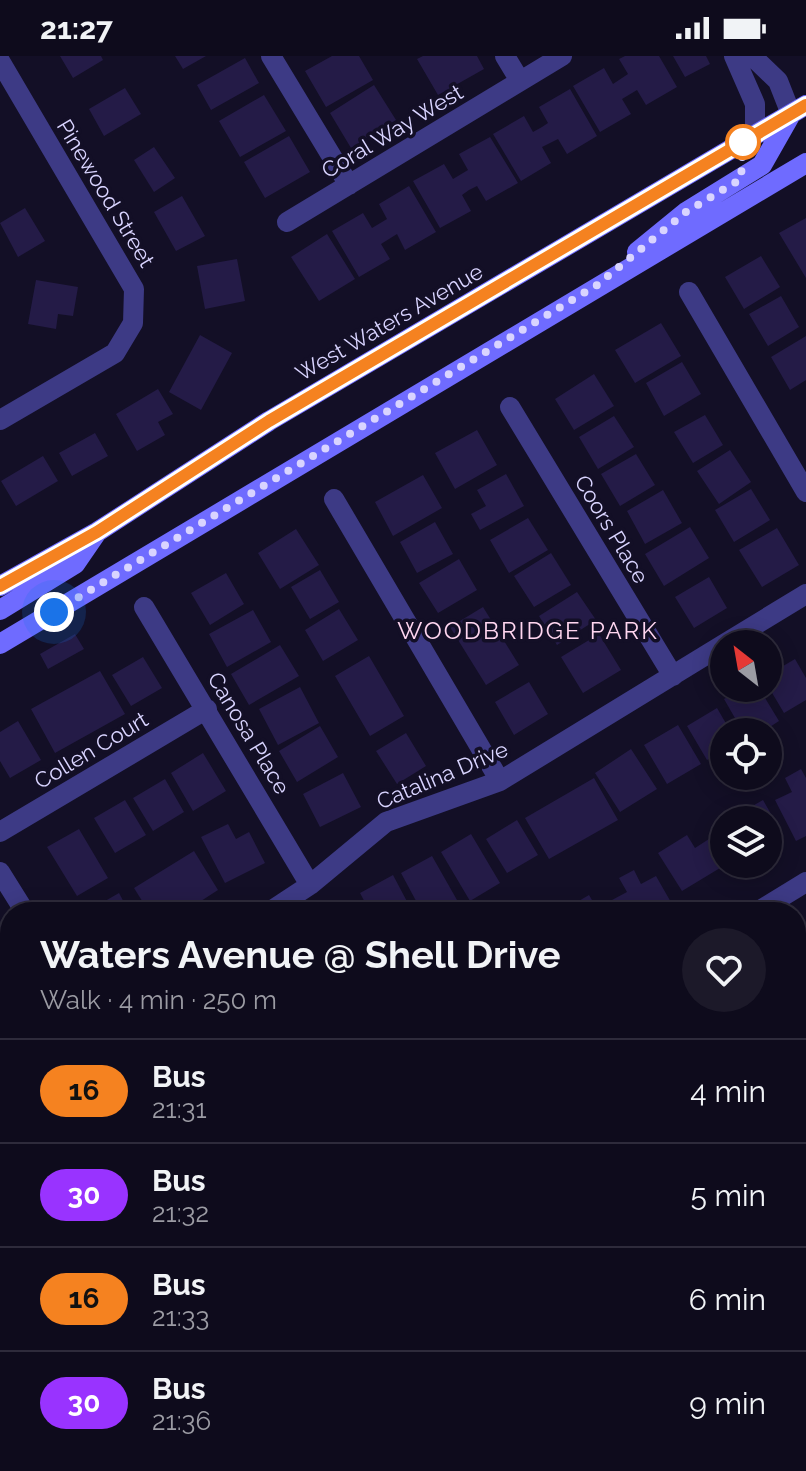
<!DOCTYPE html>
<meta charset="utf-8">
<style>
body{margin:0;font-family:Raleway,sans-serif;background:#1c1929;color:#f1f3f6;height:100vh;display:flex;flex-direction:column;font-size:30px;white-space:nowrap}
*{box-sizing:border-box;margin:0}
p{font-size:26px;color:#9b9ba3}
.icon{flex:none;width:44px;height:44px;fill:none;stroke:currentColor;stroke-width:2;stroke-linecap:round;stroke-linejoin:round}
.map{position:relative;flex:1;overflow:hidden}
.drawer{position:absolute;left:0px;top:846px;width:806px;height:570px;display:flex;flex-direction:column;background:#0e0b1c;border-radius:32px 32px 0 0;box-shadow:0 4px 20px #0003,0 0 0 2px #2e2b3b}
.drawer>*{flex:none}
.badge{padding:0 16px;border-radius:26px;font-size:28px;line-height:52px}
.needle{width:52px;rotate:329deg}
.fabs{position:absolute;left:710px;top:574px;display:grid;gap:16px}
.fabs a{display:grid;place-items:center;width:72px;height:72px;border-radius:50%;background:#0e0b1c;box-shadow:0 4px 20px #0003,0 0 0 2px #2e2b3b;font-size:40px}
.you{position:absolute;width:40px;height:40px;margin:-20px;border:6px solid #fff;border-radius:50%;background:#1a73e8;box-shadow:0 0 0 12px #1a73e833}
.map>.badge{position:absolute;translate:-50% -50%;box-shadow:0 0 0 4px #fff}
.round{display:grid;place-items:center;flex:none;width:84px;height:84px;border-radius:42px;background:#1c1929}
.head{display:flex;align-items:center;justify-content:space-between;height:136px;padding:0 40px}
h1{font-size:38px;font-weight:700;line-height:60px}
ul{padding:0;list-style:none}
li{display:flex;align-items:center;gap:24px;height:104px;padding:0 40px;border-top:2px solid #2e2b3b}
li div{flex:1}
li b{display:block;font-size:30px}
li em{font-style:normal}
li .badge{min-width:88px;font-weight:700;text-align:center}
.status{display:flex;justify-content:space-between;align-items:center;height:56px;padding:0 40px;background:#0e0b1c;direction:ltr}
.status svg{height:22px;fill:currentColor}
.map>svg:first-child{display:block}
.water{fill:#0c2248}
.building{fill:#241b47}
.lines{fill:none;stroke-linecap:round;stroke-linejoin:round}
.street{stroke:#3d3a85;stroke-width:20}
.secondary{stroke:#6f6bff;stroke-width:20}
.line-casing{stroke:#fff;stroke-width:18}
.line{stroke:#f58220;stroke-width:12}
.walk{stroke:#d9d4ff;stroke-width:8;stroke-dasharray:0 14.4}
.stop-dot{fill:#fff;stroke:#f58220;stroke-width:4}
.labels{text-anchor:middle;stroke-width:7;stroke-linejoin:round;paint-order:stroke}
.street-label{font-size:22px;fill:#d9d4ff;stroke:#130f26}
.neighbourhood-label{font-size:24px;letter-spacing:2px;fill:#ffd6f0;stroke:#130f26}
</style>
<div class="status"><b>21:27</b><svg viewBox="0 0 49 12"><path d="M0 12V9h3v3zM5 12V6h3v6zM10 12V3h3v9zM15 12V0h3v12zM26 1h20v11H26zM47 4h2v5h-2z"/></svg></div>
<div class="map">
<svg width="806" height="1415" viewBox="0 0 806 1415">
<rect width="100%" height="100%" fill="#130f26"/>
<path class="water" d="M8,1360L10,1406H42L49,1415H0V1365Z"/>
<path class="building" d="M60,0H101L103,4L73,22Z
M175,0H206L183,13Z
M332,0H359L373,24L326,51L305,15Z
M423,0H477L484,13L438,39L417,3Z
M625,0H659L677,31L646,49L637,34L622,43L631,58L600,76L573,30L604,12L613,28L628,18L619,3Z
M673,0H706L710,8L685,21Z
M245,2L259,27L211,54L197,29Z
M374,29L396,64L351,92L330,57Z
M125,32L141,58L104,80L89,53Z
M570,33L597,80L567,98L558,83L542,91L551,107L521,125L493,78L524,60L533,76L542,71L548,67L539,51Z
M264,39L286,75L240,101L219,65Z
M289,80L310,116L265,142L244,106Z
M490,81L518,127L486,145L477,130L469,134L462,139L471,155L440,172L413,125L444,108L453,123L468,114L459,98Z
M154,91L175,122L154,136L134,104Z
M409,130L436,176L405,194L397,178L381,188L390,203L359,221L332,175L363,157L372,172L387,163L379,148Z
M182,140L205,180L176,195L154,156Z
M25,152L45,185L18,201L0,167Z
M806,162V222L779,177Z
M327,178L355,223L319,245L291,201Z
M761,200L780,231L744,253L725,221Z
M237,203L245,245L205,253L197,210Z
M36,224L78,231L73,260L58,258L56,273L28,268Z
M781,240L799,271L768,290L749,258Z
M661,267L681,300L635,327L615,294Z
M200,279L232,297L201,354L169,336Z
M806,280V324L790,334L771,301Z
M682,306L701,338L664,360L646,327Z
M594,318L614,350L574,374L555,343Z
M158,333L173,358L158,366L165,379L137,395L116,358Z
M705,359L723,389L693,407L674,376Z
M614,360L634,391L598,413L579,381Z
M477,374L497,409L455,433L435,397Z
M95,377L108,400L72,420L59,397Z
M730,394L751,426L719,448L697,415Z
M636,398L655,429L620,450L601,418Z
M43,400L58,425L16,450L1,425Z
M506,418L524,450L480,474L471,458L486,450L477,434Z
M423,419L442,452L393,480L375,446Z
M751,433L770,464L734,486L715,454Z
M663,434L682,467L645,488L627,455Z
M528,462L548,494L509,517L490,484Z
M435,466L453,498L417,517L400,486Z
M690,471L709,502L664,530L645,498Z
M777,472L799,509L762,531L739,494Z
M296,473L319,509L280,533L258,497Z
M551,497L571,529L534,551L514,520Z
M459,503L477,534L438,557L419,527Z
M320,514L339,546L310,563L291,531Z
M226,517L244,548L210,569L191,537Z
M709,521L727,552L694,572L675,541Z
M577,536L596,564L557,589L539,560Z
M483,551L519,609L486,629L450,571Z
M339,553L358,584L323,605L305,574Z
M253,554L271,586L227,611L209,578Z
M75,578L84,593L48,613L40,598Z
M599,578L621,614L583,637L561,601Z
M280,589L299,620L249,649L231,618Z
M369,600L404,660L370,680L335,620Z
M143,601L162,632L131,650L112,619Z
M795,603L806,622V644L784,657L768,630V619Z
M100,615L125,658L55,697L31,653Z
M529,626L548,658L514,679L495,646Z
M300,631L319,667L278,689L259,653Z
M743,632H759L779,665L762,676H743L724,643Z
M717,652L731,676H724V693L707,704L687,670Z
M18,665L41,704L10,722L0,705V676Z
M678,669L701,708L667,728L644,689Z
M320,670L338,701L297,726L279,695Z
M406,677L426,710L397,728L376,695Z
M631,693L657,733L620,756L595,717Z
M203,697L226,735L193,755L171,717Z
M801,713L806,722V780L796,785L775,744L792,736L785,722Z
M343,717L361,751L320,771L303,738Z
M594,722L618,764L549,803L525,762Z
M165,723L184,756L153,775L133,742Z
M125,744L146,779L115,797L94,762Z
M763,744L783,779L768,788V764H728Z
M517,764L538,799L507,817L486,783Z
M228,768L236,783L249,776L265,807L225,827L201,781Z
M79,773L108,822L77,840L47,791Z
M471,778L500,827L470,845L441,796Z
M687,779L695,792L709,783L725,809L682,835L658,797Z
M194,795L218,834L184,856H149L134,832Z
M432,800L457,844L436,856H422L401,817Z
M634,814L641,828L656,820L672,848L657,856H618L612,844L627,836L619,822Z
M393,819L411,853L405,856H370L360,837Z
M119,837L129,856H86Z
M589,839L599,856H560Z
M806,883V911L796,894V889Z
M0,930L10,946V963L0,969Z
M10,985V1043L7,1044L0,1032V991Z
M806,1022V1069L798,1073L796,1051L801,1048L796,1040V1028Z
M796,1371L806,1387V1402L786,1415H772L767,1406H796Z
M464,1406H515L516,1409L506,1415H459L456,1410Z
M723,1406H751L756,1415H706Z"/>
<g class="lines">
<path class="street" d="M271,0L349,129
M505,0L520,25
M734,0L755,48V79
M752,0L778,25L791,58
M0,5L134,233L133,267L115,297L0,364
M287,166L562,0
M689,236L806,436
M510,351L673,620
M334,443L500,725
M144,551L310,829
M724,588L806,538
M0,776L207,653
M0,816L25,856
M269,856L310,829L386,766L500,725L724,588
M757,856L806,826
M0,1124L10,1140
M796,1159L806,1153
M283,1406L284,1415"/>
<path class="secondary" d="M637,196L686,156L762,109L791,58
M0,530L97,476L269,365L806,49
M0,554L75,508L97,476
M0,588L806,107"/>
</g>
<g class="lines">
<defs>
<path id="line" d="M0,530L97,476L269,365L806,49"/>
</defs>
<use href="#line" class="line-casing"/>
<use href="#line" class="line"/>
<path class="walk" d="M54,556L597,229L686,156L741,123L743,86"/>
</g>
<circle class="stop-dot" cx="743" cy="86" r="16"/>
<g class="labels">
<g class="street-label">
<text transform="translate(392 75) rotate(-31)" y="8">Coral Way West</text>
<text transform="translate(106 137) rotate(59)" y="8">Pinewood Street</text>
<text transform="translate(389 266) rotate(-30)" y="8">West Waters Avenue</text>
<text transform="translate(612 473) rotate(59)" y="8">Coors Place</text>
<text transform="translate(249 677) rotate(59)" y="8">Canosa Place</text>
<text transform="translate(91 694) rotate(-31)" y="8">Collen Court</text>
<text transform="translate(442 719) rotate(-23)" y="8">Catalina Drive</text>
</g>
<g class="neighbourhood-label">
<text x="528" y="583">WOODBRIDGE PARK</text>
</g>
</g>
</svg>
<div class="fabs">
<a><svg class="needle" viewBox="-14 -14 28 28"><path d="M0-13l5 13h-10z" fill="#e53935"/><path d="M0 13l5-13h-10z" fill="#9b9ba3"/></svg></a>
<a><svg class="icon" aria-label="locate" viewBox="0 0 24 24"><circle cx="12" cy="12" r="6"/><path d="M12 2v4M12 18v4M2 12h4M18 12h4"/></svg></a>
<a><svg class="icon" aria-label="layers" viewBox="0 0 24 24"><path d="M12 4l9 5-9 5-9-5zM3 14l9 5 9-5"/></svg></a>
</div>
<div class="you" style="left:54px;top:556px"></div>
<section class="drawer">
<div class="head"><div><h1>Waters Avenue @ Shell Drive</h1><p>Walk · 4 min · 250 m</p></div><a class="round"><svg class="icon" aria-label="heart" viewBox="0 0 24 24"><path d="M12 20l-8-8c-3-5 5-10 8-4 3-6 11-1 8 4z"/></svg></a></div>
<ul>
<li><span class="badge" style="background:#f58220;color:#111">16</span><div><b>Bus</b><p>21:31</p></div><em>4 min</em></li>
<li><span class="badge" style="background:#93f;color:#fff">30</span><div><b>Bus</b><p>21:32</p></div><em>5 min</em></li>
<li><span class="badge" style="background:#f58220;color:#111">16</span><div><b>Bus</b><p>21:33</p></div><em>6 min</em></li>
<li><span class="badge" style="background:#93f;color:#fff">30</span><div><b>Bus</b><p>21:36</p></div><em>9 min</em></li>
</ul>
</section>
</div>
